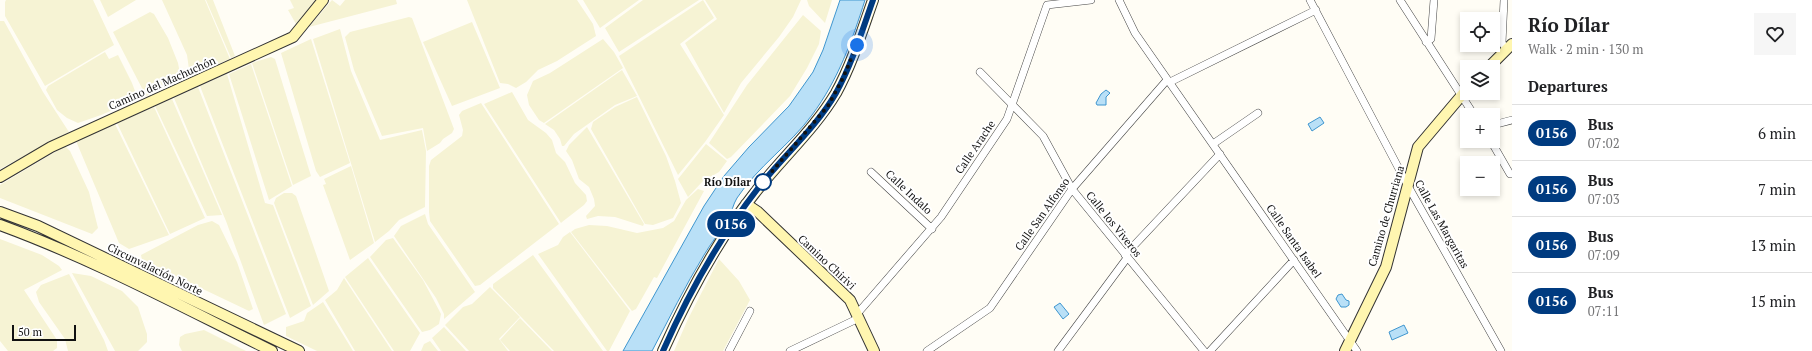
<!DOCTYPE html>
<meta charset="utf-8">
<style>
body{margin:0;font-family:"PT Serif",serif;background:#f6f6f6;color:#202124;height:100vh;display:flex;flex-direction:column;font-size:15px;white-space:nowrap}
*{box-sizing:border-box;margin:0}
p{font-size:13px;color:#757577}
.icon{flex:none;width:22px;height:22px;fill:none;stroke:currentColor;stroke-width:2;stroke-linecap:round;stroke-linejoin:round}
.map{position:relative;flex:1;overflow:hidden}
.side{display:flex;flex-direction:column;background:#fff;width:300px}
.side>*{flex:none}
.badge{padding:0 8px;border-radius:13px;font-size:14px;line-height:26px}
.buttons{position:absolute;left:1460px;top:12px;display:grid;gap:8px}
.buttons a{display:grid;place-items:center;width:40px;height:40px;border-radius:0px;background:#fff;box-shadow:0 2px 6px #0003;font-size:20px}
.scale{position:absolute;left:12px;bottom:10px;width:64px;box-sizing:border-box;padding-left:4px;border:2px solid #111;border-top:0;font-size:11px;line-height:14px;white-space:nowrap;color:#111;-webkit-text-stroke:3px #fff;paint-order:stroke}
.you{position:absolute;width:20px;height:20px;margin:-10px;border:3px solid #fff;border-radius:50%;background:#1a73e8;box-shadow:0 0 0 6px #1a73e833}
.map>.badge{position:absolute;translate:-50% -50%;box-shadow:0 0 0 2px #fff}
h2{padding:0 16px;font-size:15px;line-height:36px}
.round{display:grid;place-items:center;flex:none;width:42px;height:42px;border-radius:0px;background:#f6f6f6}
.overview{display:flex;align-items:center;justify-content:space-between;height:68px;padding:0 16px}
h1{font-size:19px;font-weight:700;line-height:30px}
ul{padding:0;list-style:none}
li{display:flex;align-items:center;gap:12px;height:56px;padding:0 16px;border-top:1px solid #e0e0e0}
li div{flex:1}
li b{display:block;font-size:15px}
li em{font-style:normal}
li .badge{min-width:44px;font-weight:700;text-align:center}
main{display:flex;flex:1;min-height:0}
.map>svg:first-child{display:block}
.farmland{fill:#f6f3d4}
.water{fill:#b9e0f7;stroke:#3f96cf}
.lines{fill:none;stroke-linecap:round;stroke-linejoin:round}
.street-casing{stroke:#444;stroke-width:8}
.secondary-casing{stroke:#333;stroke-width:12}
.street{stroke:#fff;stroke-width:7}
.secondary{stroke:#fff6b0;stroke-width:10}
.line-casing{stroke:#fff;stroke-width:9}
.line{stroke:#003b80;stroke-width:6}
.walk{stroke:#111;stroke-width:4;stroke-dasharray:0 7.2}
.stop-dot{fill:#fff;stroke:#003b80;stroke-width:2}
.labels{text-anchor:middle;stroke-width:4;stroke-linejoin:round;paint-order:stroke}
.street-label{font-size:11px;fill:#111;stroke:#fff}
.stop-label{font-size:11px;font-weight:bold;fill:#111;stroke:#fff;text-anchor:end}
</style>
<main>
<div class="map">
<svg width="1512" height="351" viewBox="0 0 1512 351">
<rect width="100%" height="100%" fill="#fffdf5"/>
<path class="farmland" d="M6,0H93L114,45L45,86L5,16V2Z
M100,0H136L108,17Z
M162,0H205L230,59L190,76L187,55Z
M206,0H213L235,56L231,58Z
M290,0H317L296,24L288,10L294,8Z
M332,0L340,6L345,0H396L397,4L309,27Z
M467,0H577L593,24L596,36L557,61L538,70L526,82L516,88L508,84L500,83Z
M583,0H639L600,28Z
M643,0H699L619,52L605,28Z
M703,0L714,18L680,44L724,115L705,142L678,175L619,56Z
M705,0H801L793,17L779,37L741,83L724,113L685,43L717,19Z
M807,0H832L825,23L809,6Z
M150,12L154,14L168,38L178,63L181,79L146,96L113,32Z
M803,15L821,31L819,44L807,68L790,96L731,157L727,159L709,143L747,85Z
M409,17L412,18L454,129L452,133L443,139L440,143L427,151L423,128L382,136L354,70L345,37L350,32Z
M0,21H4L43,92L69,132L0,169Z
M472,22L500,88L452,106L423,42Z
M340,29L351,71L380,140L422,130L426,151L425,207L399,220L389,231L375,242L313,39Z
M311,39L350,163L320,177L316,171L281,53Z
M603,39L614,52L623,68L544,123L539,120L529,105L527,95L533,81L550,73Z
M105,52L109,59L118,55L132,83L138,99L101,115L78,123L67,118L57,110L46,90L48,86Z
M271,57L275,59L311,176L293,185L252,63Z
M251,64L292,186L269,200L229,74Z
M622,70L637,96L615,105L574,134L564,146H562L560,139L554,130L545,124Z
M227,74L265,203L273,205L311,306L290,318L200,86Z
M198,87L286,314L264,325L226,221L174,98Z
M512,92L528,120L546,133L552,140L556,153L565,162L575,183L586,195L587,201L584,205L562,222L561,223L484,104Z
M637,97L666,156L675,181L681,203L673,218L653,225L645,224L591,129L593,122L615,107Z
M172,99L222,215L207,216L155,106Z
M481,103L559,224L480,285L475,286L430,221L429,212V166L431,160L462,136L463,130L459,115L462,111Z
M154,107L205,218L170,234L117,123Z
M115,124L169,235L129,249L119,243L76,141Z
M587,127L644,224L643,226L615,217L598,216L587,219L586,216L595,206L594,199L589,187L579,179L572,160L566,151L569,145Z
M706,144L727,161L719,172L703,181L688,197L678,179Z
M65,146L70,151L89,192L98,228L92,234L0,198V185Z
M351,166L374,243L350,260L323,185L326,184L324,179Z
M698,189L704,191L657,278L654,277L636,309L632,311L571,232L575,229L589,225L607,226L637,233L663,228L674,221L686,200Z
M284,193H292L296,196L329,291L313,305L274,203L276,198Z
M425,214L428,224L475,292L444,319V314L436,298L394,236L401,226Z
M212,221L219,225L237,262L253,309L249,311L142,260L141,255L198,225Z
M570,232L630,311L609,351H607L538,254L558,245L563,237Z
M393,238L423,280L441,314L439,324L430,330L422,332L370,257L386,240Z
M0,239L42,255L59,266L62,270L24,290L57,340V348L53,351H8L0,341Z
M533,255L603,351H554L493,288V284Z
M368,258L420,333L410,351H394L345,277Z
M719,259L739,281L750,300L723,351H674L688,319Z
M72,273L91,276L122,291L138,307L147,334V342L138,351H115Z
M69,274L104,340L108,351H68L65,339L39,302L36,292L41,285Z
M344,278L392,351H355L325,300L337,290Z
M490,287L520,317L499,339L508,351H469L445,325L463,307L472,304Z
M323,302L353,351H317L286,336V327L304,321L307,313Z
M520,318L552,351H510L500,340Z
M444,327L466,351H441L432,338Z
M204,330L246,351H182L179,345L180,337L185,334Z
M430,341L438,351H421L424,344Z"/>
<path class="water" d="M840,0H865C852,41 838,80 812,115C790,145 758,166 737,198C733,204 732,213 727,220C720,232 711,243 704,255C685,286 669,319 652,351H623L704,206L724,176L749,147L789,106L813,72L823,50Z
M1106,90L1110,93L1106,97V105H1097L1096,103L1101,94Z
M1320,117L1324,123L1312,131L1308,124Z
M1342,294L1346,300L1349,301V305L1346,307H1341L1336,299L1338,295Z
M1060,303L1069,314L1063,319L1054,307Z
M1404,325L1408,333L1392,340L1389,332Z"/>
<g class="lines">
<defs>
<path id="street" d="M1119,0L1135,33L1357,351
M1310,0L1408,186L1501,351
M1400,0L1474,115
M1504,0L1502,43L1507,50
M1426,42L1431,39L1434,0
M980,72L1043,136L1072,189L1204,351
M1170,82L1316,10
M1493,125L1512,120
M1491,141L1510,174H1512
M1213,144L1258,113
M871,172L932,229
M1125,255L1220,154
M857,314L941,217L1007,119L1047,5L1091,0
M729,351L750,311
M790,351L859,318
M927,351L990,308L1072,189L1167,80
M1058,351L1127,258
M1210,351L1294,260"/>
<path id="secondary" d="M1489,67L1512,44
M0,177L51,147L293,37L323,0
M746,204L758,212L850,300L874,351
M0,212L38,226L299,351
M0,225C93,259 182,307 272,351
M663,351C688,295 716,242 754,194C780,160 814,130 836,93C852,64 862,31 873,0
M1345,351L1386,267L1418,147L1467,89"/>
</defs>
<use href="#street" class="street-casing"/>
<use href="#secondary" class="secondary-casing"/>
<use href="#street" class="street"/>
<use href="#secondary" class="secondary"/>
</g>
<g class="lines">
<defs>
<path id="line" d="M663,351C689,292 720,237 759,187C784,155 816,128 836,93C852,64 862,31 873,0"/>
</defs>
<use href="#line" class="line-casing"/>
<use href="#line" class="line"/>
<path class="walk" d="M763,182L828,106L843,78L857,45"/>
</g>
<circle class="stop-dot" cx="763" cy="182" r="8"/>
<g class="labels">
<g class="street-label">
<text transform="translate(162 83) rotate(-24)" y="4">Camino del Machuchón</text>
<text transform="translate(975 147) rotate(-56)" y="4">Calle Arache</text>
<text transform="translate(909 192) rotate(43)" y="4">Calle Indalo</text>
<text transform="translate(1042 214) rotate(-55)" y="4">Calle San Alfonso</text>
<text transform="translate(1386 216) rotate(-74)" y="4">Camino de Churriana</text>
<text transform="translate(1114 224) rotate(51)" y="4">Calle los Viveros</text>
<text transform="translate(1442 224) rotate(61)" y="4">Calle Las Margaritas</text>
<text transform="translate(1294 241) rotate(55)" y="4">Calle Santa Isabel</text>
<text transform="translate(827 262) rotate(43)" y="4">Camino Chirivi</text>
<text transform="translate(155 269) rotate(26)" y="4">Circunvalación Norte</text>
</g>
<g class="stop-label">
<text x="751" y="186">Río Dílar</text>
</g>
</g>
</svg>
<div class="buttons">
<a><svg class="icon" aria-label="locate" viewBox="0 0 24 24"><circle cx="12" cy="12" r="6"/><path d="M12 2v4M12 18v4M2 12h4M18 12h4"/></svg></a>
<a><svg class="icon" aria-label="layers" viewBox="0 0 24 24"><path d="M12 4l9 5-9 5-9-5zM3 14l9 5 9-5"/></svg></a>
<a>+</a>
<a>−</a>
</div>
<div class="scale">50 m</div>
<div class="you" style="left:857px;top:45px"></div>
<b class="badge" style="left:731px;top:224px;background:#003b80;color:#fff">0156</b>
</div>
<section class="side">
<div class="overview"><div><h1>Río Dílar</h1><p>Walk · 2 min · 130 m</p></div><a class="round"><svg class="icon" aria-label="heart" viewBox="0 0 24 24"><path d="M12 20l-8-8c-3-5 5-10 8-4 3-6 11-1 8 4z"/></svg></a></div>
<h2>Departures</h2>
<ul>
<li><span class="badge" style="background:#003b80;color:#fff">0156</span><div><b>Bus</b><p>07:02</p></div><em>6 min</em></li>
<li><span class="badge" style="background:#003b80;color:#fff">0156</span><div><b>Bus</b><p>07:03</p></div><em>7 min</em></li>
<li><span class="badge" style="background:#003b80;color:#fff">0156</span><div><b>Bus</b><p>07:09</p></div><em>13 min</em></li>
<li><span class="badge" style="background:#003b80;color:#fff">0156</span><div><b>Bus</b><p>07:11</p></div><em>15 min</em></li>
</ul>
</section>
</main>
